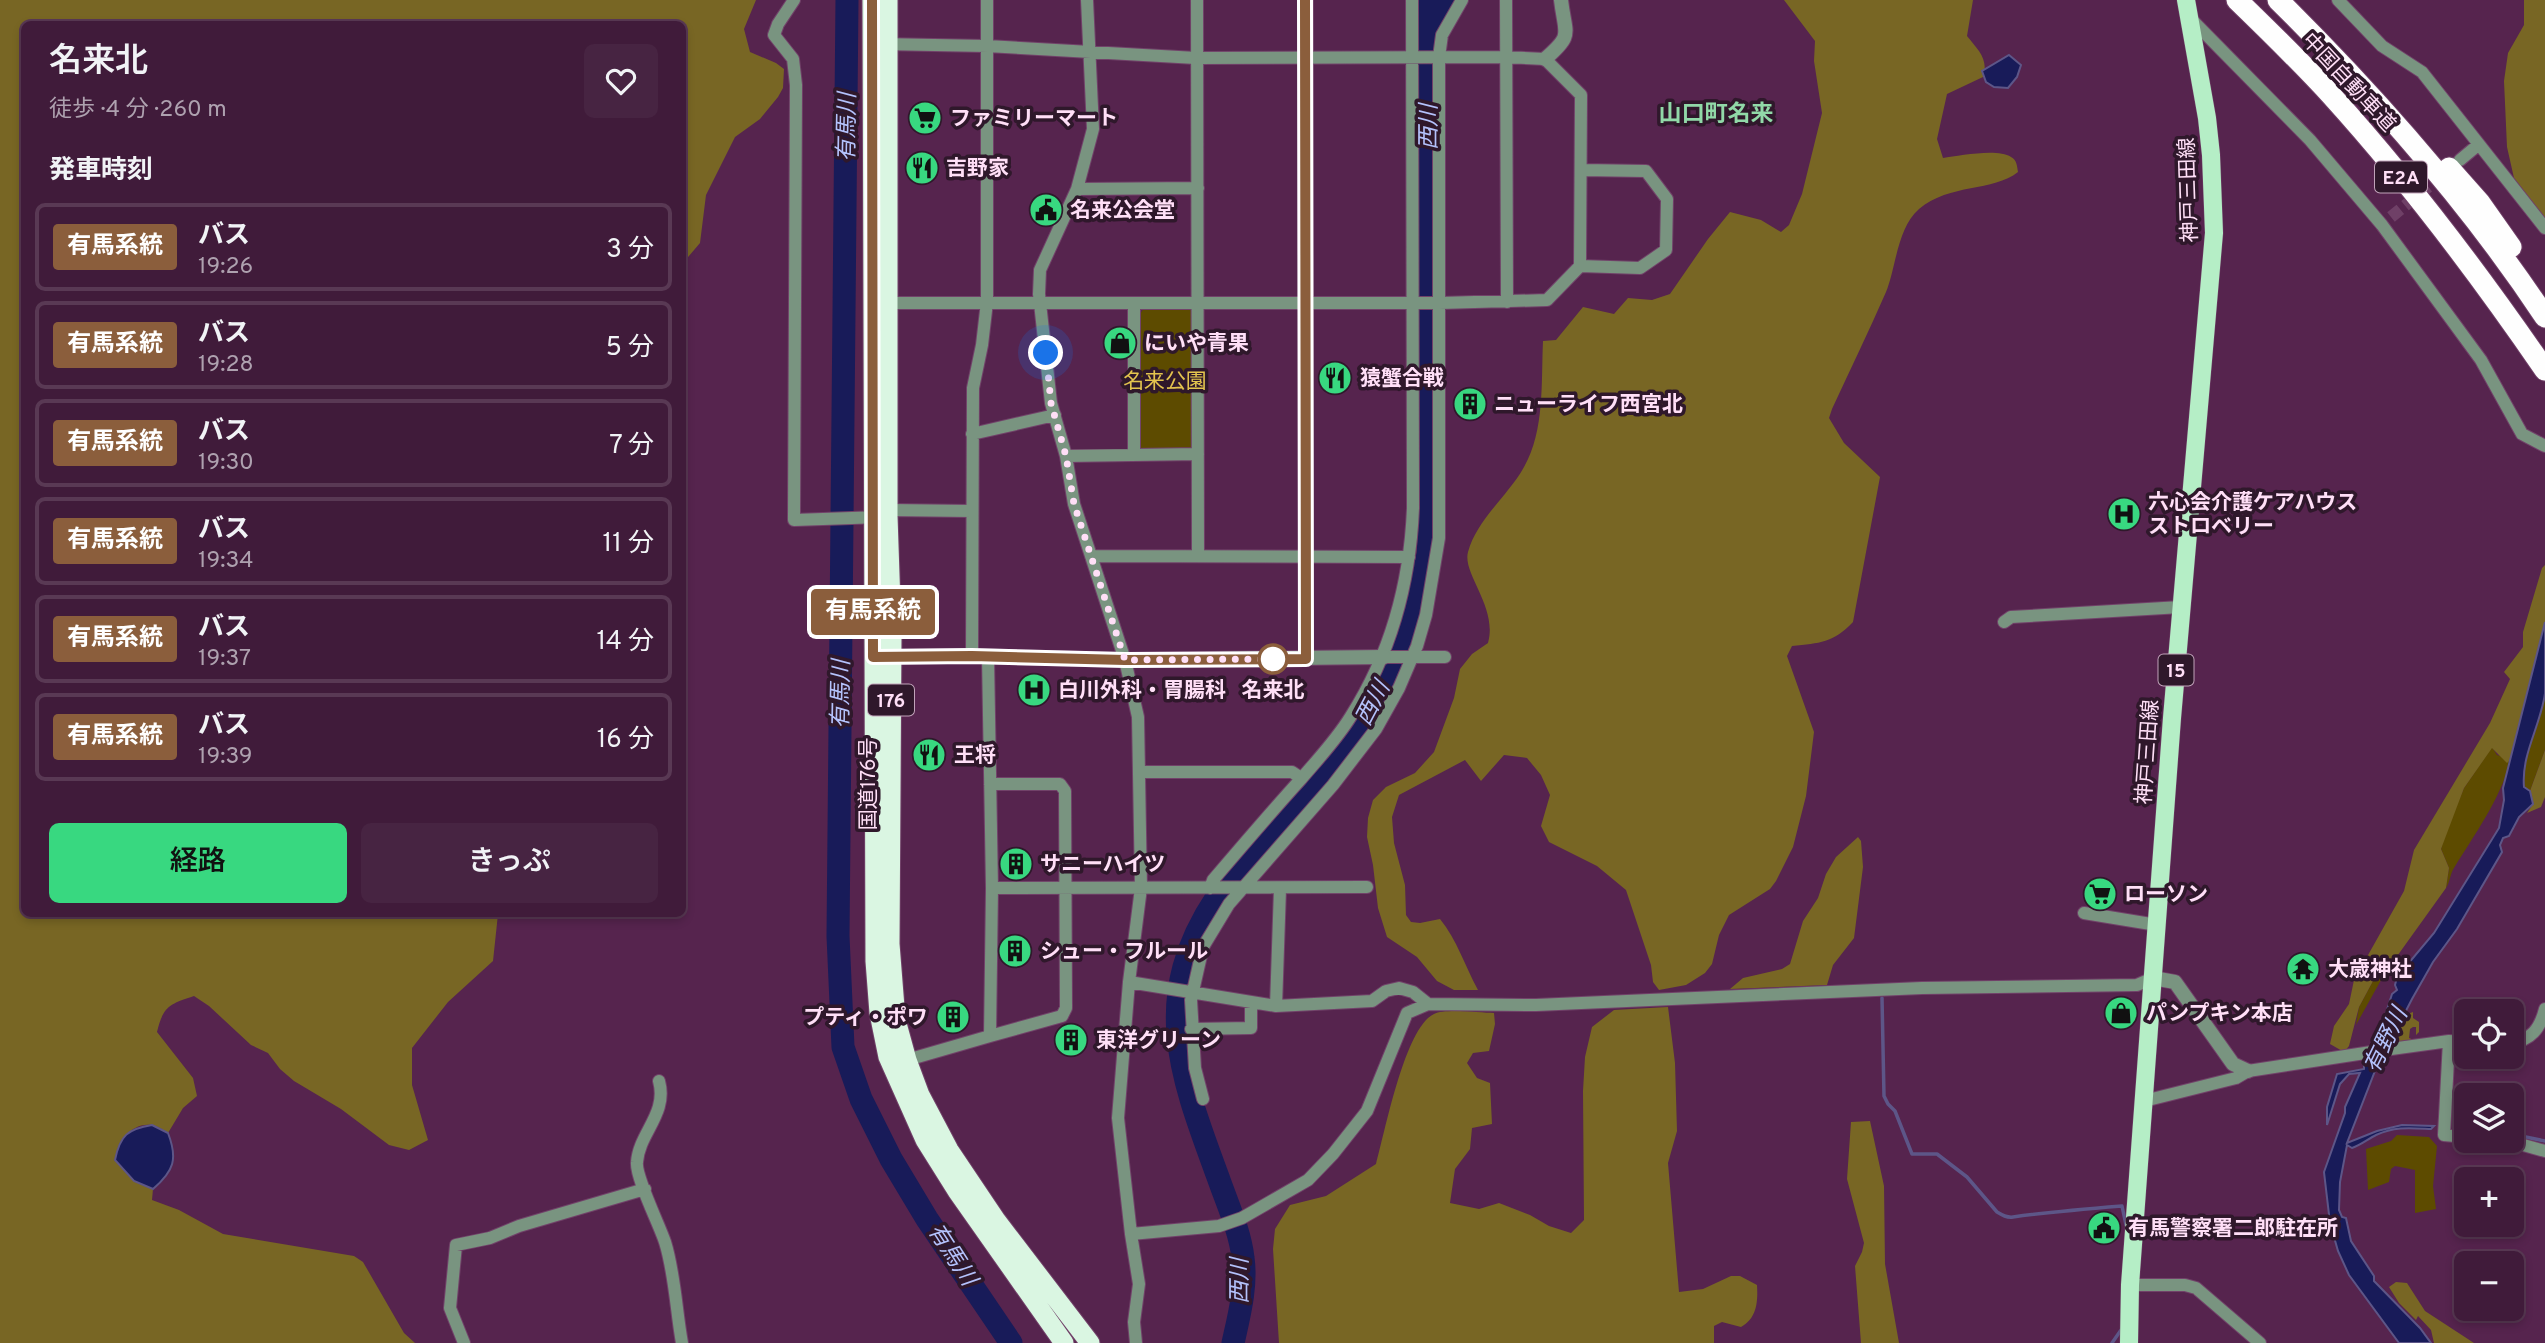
<!DOCTYPE html>
<html lang="ja">
<meta charset="utf-8">
<style>
body{margin:0;font-family:Overpass,"Noto Sans JP",sans-serif;background:#472442;color:#f1f3f6;height:100vh;display:flex;flex-direction:column;font-size:26px;white-space:nowrap}
*{box-sizing:border-box;margin:0}
p{font-size:23px;color:#aea1af}
.icon{flex:none;width:38px;height:38px;fill:none;stroke:currentColor;stroke-width:2;stroke-linecap:round;stroke-linejoin:round}
.map{position:relative;flex:1;overflow:hidden}
.panel{position:absolute;left:21px;top:21px;width:665px;height:896px;display:flex;flex-direction:column;background:#401b3a;border-radius:10px;box-shadow:0 4px 10px #0003,0 0 0 2px #593954}
.panel>*{flex:none}
.badge{padding:0 14px;border-radius:5px;font-size:24px;line-height:46px}
.buttons{position:absolute;left:2454px;top:999px;display:grid;gap:14px}
.buttons a{display:grid;place-items:center;width:70px;height:70px;border-radius:10px;background:#401b3a;box-shadow:0 4px 10px #0003,0 0 0 2px #593954;font-size:35px}
.you{position:absolute;width:35px;height:35px;margin:-18px;border:5px solid #fff;border-radius:50%;background:#1a73e8;box-shadow:0 0 0 10px #1a73e833}
.map>.badge{position:absolute;translate:-50% -50%;box-shadow:0 0 0 4px #fff}
h2{padding:0 28px;font-size:26px;line-height:63px}
.round{display:grid;place-items:center;flex:none;width:74px;height:74px;border-radius:10px;background:#472442}
.head{display:flex;align-items:center;justify-content:space-between;height:119px;padding:0 28px}
h1{font-size:33px;font-weight:600;line-height:52px}
.button{display:flex;gap:14px;margin-top:auto;padding:14px 28px}
.button a{flex:1;height:80px;border-radius:10px;background:#38d880;color:#111;font-size:28px;font-weight:600;line-height:80px;text-align:center}
.button a+a{background:#472442;color:#f1f3f6}
ul{padding:0;list-style:none}
li{display:flex;align-items:center;gap:21px;height:88px;margin:0 14px 10px;padding:0 14px;border:4px solid #593954;border-radius:10px}
li div{flex:1}
li b{display:block;font-size:26px}
li em{font-style:normal}
li .badge{min-width:77px;font-weight:700;text-align:center}
.map>svg:first-child{display:block}
.green{fill:#5d4b00}
.forest{fill:#786624}
.water{fill:#181b59;stroke:#5d5688;stroke-width:2}
.lines{fill:none;stroke-linecap:round;stroke-linejoin:round}
.stream{stroke:#5d5688;stroke-width:3.5}
.river{stroke:#181b59;stroke-width:23}
.minor-tunnel{stroke:#6f4067;stroke-width:12;stroke-dasharray:12 6;stroke-linecap:butt}
.minor-casing{stroke:#714269;stroke-width:14}
.tertiary-casing{stroke:#714269;stroke-width:16}
.primary-casing{stroke:#714269;stroke-width:19}
.trunk-casing{stroke:#714269;stroke-width:21}
.motorway-casing{stroke:#714269;stroke-width:23}
.minor{stroke:#799480;stroke-width:12}
.tertiary{stroke:#799480;stroke-width:14}
.primary{stroke:#b5eec6;stroke-width:18}
.trunk{stroke:#daf6e2;stroke-width:19}
.motorway{stroke:#fefefe;stroke-width:21}
.line-casing{stroke:#fff;stroke-width:16}
.line{stroke:#8b5e3c;stroke-width:10}
.walk{stroke:#ffdff7;stroke-width:7;stroke-dasharray:0 12.6}
.stop-dot{fill:#fff;stroke:#8b5e3c;stroke-width:3.5}
.labels{text-anchor:middle;stroke-width:7;stroke-linejoin:round;paint-order:stroke}
.shield{fill:#2f182b;stroke:#c1a3ba;stroke-width:2}
.shield-label{font-size:19px;font-weight:bold;fill:#ffdff7}
.street-label{font-size:21px;fill:#ffdff7;stroke:#2f182b}
.poi-label{font-size:21px;font-weight:bold;fill:#ffdff7;stroke:#2f182b;text-anchor:start}
.park-label{font-size:21px;fill:#e4c44e;stroke:#2f182b}
.stop-label{font-size:21px;font-weight:bold;fill:#ffdff7;stroke:#2f182b}
.neighbourhood-label{font-size:23px;font-weight:bold;fill:#91d9a8;stroke:#2f182b}
.water-label{font-size:23px;font-style:italic;fill:#b4c2fc;stroke:#2f182b}
</style>
<div class="map">
<svg width="2545" height="1343" viewBox="0 0 2545 1343">
<rect width="100%" height="100%" fill="#56244e"/>
<path class="green" d="M1144,308H1189L1193,313V446L1187,451H1143L1137,445L1138,317Z
M2545,692V750L2530,791L2524,787L2522,770L2538,723Z
M2492,747L2497,755L2511,759C2501,798 2475,834 2454,868C2450,874 2450,882 2446,888L2449,868L2441,849L2445,834L2464,788Z
M2380,968L2385,973L2356,1025L2359,1007Z
M2397,1135L2429,1137L2437,1146L2433,1186L2436,1209L2415,1213V1170L2395,1166L2391,1169L2389,1182L2368,1190L2366,1149L2391,1141Z"/>
<path class="forest" d="M0,0H756L744,29L750,52L776,63L784,69L783,88L778,97L760,119L735,137L706,195L700,243L683,263L682,24H24V914H498L493,961L448,1002L412,1048V1085L428,1140L409,1150L389,1145L341,1109L294,1081L280,1069L268,1053L251,1045L209,1006L194,996C169,1004 163,1007 157,1032L193,1078L197,1096L183,1108L168,1133C164,1130 157,1126 152,1125C131,1122 118,1142 115,1160L134,1181L153,1189L152,1200L179,1210L223,1234L354,1256L363,1262L404,1333L415,1343H0Z
M1784,0H1973L1967,36C1978,50 1989,59 1983,77L1947,94L1937,139L1943,158C1959,156 1997,148 2011,157C2017,160 2017,166 2018,172C1993,192 1950,183 1919,209C1897,228 1896,268 1886,292C1869,331 1850,370 1832,409L1829,418L1844,443L1880,477L1853,622C1833,643 1820,643 1792,646L1787,656L1814,732L1806,796L1793,847L1776,881L1770,889L1729,915L1719,935L1712,964L1705,973L1686,985L1659,990L1653,982L1651,965L1626,890L1597,866L1549,842L1541,826L1550,795L1541,775L1527,758L1504,755L1481,781L1465,760L1399,795L1392,817L1394,843L1405,885L1406,915L1411,922L1420,923L1440,919C1457,940 1465,966 1478,990H1454L1437,981L1417,957L1387,937L1378,908L1373,865L1367,837L1368,818L1373,800L1386,787L1415,773L1434,752L1454,698L1460,669L1472,654L1488,643C1498,607 1462,574 1468,552C1477,519 1508,496 1524,467C1545,430 1541,382 1543,341L1556,340L1583,307L1614,314L1628,298L1652,300L1670,294L1708,239L1730,212L1761,220L1781,232L1789,225L1802,194L1822,113L1814,61L1815,41Z
M2524,0H2545V219L2514,178L2507,147L2504,81L2508,53L2524,25Z
M2545,565V638L2513,757L2507,763L2492,748L2464,788L2441,849L2449,868L2446,888L2385,973L2380,968L2359,1007L2349,1046L2344,1052L2330,1044L2334,1026L2349,1004L2354,980L2404,891L2414,850L2490,723L2510,679L2504,672L2523,647V632L2542,568Z
M2545,750V797L2541,807L2527,813L2533,804L2530,791Z
M1858,837L1861,841L1863,867L1854,938L1833,965L1827,985L1730,989L1743,978L1782,969L1790,964L1803,921L1818,898L1826,874L1836,857Z
M1668,1007L1675,1063L1677,1131L1668,1163L1679,1292L1703,1289L1731,1276H1740L1757,1285C1758,1302 1757,1318 1741,1327L1722,1322L1714,1326V1343H1279L1273,1249L1275,1229L1290,1205L1326,1196L1376,1164C1385,1132 1405,1027 1434,1014C1445,1008 1481,1013 1494,1013L1495,1024L1489,1051L1473,1053L1467,1063L1477,1078L1490,1083L1492,1124L1472,1128L1470,1149L1455,1169L1450,1203L1479,1209L1499,1203L1530,1215L1549,1226L1571,1233L1584,1220L1583,1091L1585,1057L1592,1027L1614,1010Z
M2413,1012V1018L2419,1022V1032L2416,1035V1027H2413L2410,1029L2409,1038L2414,1040L2391,1043C2391,1032 2401,1015 2413,1012Z
M1870,1121L1884,1186L1885,1264L1899,1343H1861L1855,1266L1862,1252L1864,1243L1847,1179L1851,1122Z
M2396,1282L2407,1283L2425,1311L2474,1343H2434L2431,1330L2418,1316L2416,1320L2399,1303L2389,1287Z"/>
<path class="water" d="M2009,55L2021,65L2017,77L2008,88L1994,87L1986,82L1982,71Z
M2545,622C2545,645 2545,670 2545,693C2541,725 2521,754 2524,787L2530,791L2533,804L2519,817L2509,836L2503,838L2500,845L2502,852L2457,929L2433,962L2412,999L2375,1071L2347,1143L2377,1131L2402,1125L2434,1126L2431,1129C2411,1128 2395,1126 2376,1135C2368,1139 2361,1145 2352,1148L2347,1145L2340,1182L2339,1210L2342,1217L2346,1218L2351,1241L2374,1276V1281L2420,1328L2431,1343H2399L2349,1275L2338,1251L2330,1223L2324,1172L2345,1113V1107L2360,1073L2349,1074L2340,1084L2327,1125V1107L2337,1074L2364,1069V1065L2396,1012L2393,1009L2387,1015L2386,1013L2392,994L2397,990L2395,985L2397,977L2434,933L2499,828L2504,800L2503,788Z
M152,1125L168,1133C178,1159 174,1171 153,1189L134,1181L115,1160C120,1135 128,1129 152,1125Z"/>
<g class="lines">
<path class="stream" d="M1882,998L1884,1096L1888,1104L1895,1111L1912,1154H1937L1967,1177L1997,1212C2002,1215 2007,1218 2013,1217C2049,1212 2085,1209 2122,1206L2126,1225
M2455,1129L2466,1130
M2511,1134L2545,1141
M2112,1343L2121,1330"/>
<path class="river" d="M847,0L838,936L843,1047L861,1099L891,1159L927,1219L1011,1343
M1429,31L1450,0
M1233,1343C1239,1316 1247,1286 1243,1258C1240,1231 1227,1203 1218,1177C1180,1074 1150,997 1217,897L1351,744L1373,707L1407,639L1428,555L1430,527L1429,31L1427,0"/>
<path class="minor-tunnel" d="M2391,217L2444,174"/>
<defs>
<path id="minor" d="M794,0L778,24L774,35L793,59L796,85L794,520L881,517
M1087,0L1093,129L1077,189L1040,270L1039,294L1051,403L1066,456L1074,504L1125,660L1138,717L1141,888L1129,982L1118,1118L1131,1234L1139,1284L1134,1322L1136,1343
M1197,0L1198,556
M1506,0L1507,302
M2338,0L2382,46L2422,72L2545,228
M2190,18L2310,140L2382,225L2481,360L2522,434L2545,446
M881,44L987,46L1196,58L1506,57L1545,59L1581,95L1580,266L1547,300L1440,303H889
M2460,160L2478,145
M1077,189L1198,188
M1580,266L1640,268L1666,250L1667,199L1646,171L1582,170
M972,434L1055,415
M1134,455V303
M1066,456L1198,454
M888,510L972,511
M1091,556L1409,557
M2004,622L2011,617L2181,607
M972,656L973,388L982,345L987,302V0
M1384,657H1445
M1139,772H1292L1301,778
M992,888L1367,887
M1210,888L1213,880C1242,846 1271,812 1301,779C1318,759 1337,739 1351,716C1391,653 1410,583 1413,508L1412,0
M2084,913L2157,925
M1129,982L1276,1006L1372,1001L1386,991L1399,988L1413,992L1428,1004
M1276,1006L1280,889
M1191,1029L1251,1028V1003
M990,1036L1062,1016L1066,1008L1065,791L1060,784H990
M2449,1041L2444,1135L2466,1137
M2511,1043C2531,1040 2540,1029 2545,1009
M907,1060L990,1036L992,888L988,657
M659,1081C668,1114 639,1133 637,1162C635,1176 659,1224 665,1242C675,1274 676,1310 682,1343
M1203,1099L1195,1068L1191,1000L1203,947L1229,904L1333,785L1376,729L1399,688L1417,646L1426,615L1439,538V57L1442,35L1462,0
M2144,1101L2236,1078L2248,1071L2391,1049L2449,1041L2466,1042
M2509,1141L2545,1151
M1131,1234L1219,1226L1242,1218L1308,1180L1333,1154L1367,1111L1407,1013L1428,1004L1536,1005L1922,988L2137,985L2153,978
M2130,1285H2185L2196,1288L2260,1343
M464,1343L450,1308L456,1245L490,1238L519,1226L645,1189"/>
<path id="tertiary" d="M1306,0V659
M1545,59C1574,34 1565,35 1561,0
M885,657L972,656L1125,660L1384,657
M2153,978L2175,982L2233,1064L2248,1071"/>
<path id="primary" d="M2129,1343L2130,1285L2172,718L2214,233L2211,155L2207,118L2186,0"/>
<path id="trunk" d="M872,0L875,961L879,1013L888,1057L925,1140L957,1191L1064,1343
M888,0V516L892,634L890,944L896,1020L907,1060L920,1095L949,1150L996,1220L1090,1343"/>
<path id="motorway" d="M2237,0C2269,31 2301,62 2331,95C2409,181 2479,274 2545,370
M2278,0C2376,97 2469,202 2545,317
M2449,168L2480,203L2511,247"/>
</defs>
<use href="#minor" class="minor-casing"/>
<use href="#tertiary" class="tertiary-casing"/>
<use href="#primary" class="primary-casing"/>
<use href="#trunk" class="trunk-casing"/>
<use href="#motorway" class="motorway-casing"/>
<use href="#minor" class="minor"/>
<use href="#tertiary" class="tertiary"/>
<use href="#primary" class="primary"/>
<use href="#trunk" class="trunk"/>
<use href="#motorway" class="motorway"/>
</g>
<g class="lines">
<defs>
<path id="line" d="M872,0L873,657L972,656L1125,660L1306,659L1305,0"/>
</defs>
<use href="#line" class="line-casing"/>
<use href="#line" class="line"/>
<path class="walk" d="M1046,353L1051,403L1066,456L1074,504L1125,660L1280,659H1273"/>
</g>
<defs>
<symbol id="supermarket-disc" viewBox="-11 -11 22 22"><circle r="9.5" fill="#38d880" stroke="#2f182b"/><path d="M-6-5.5h2.5l.6 2H6L4.5 2H-2.5L-4.4-4H-6ZM-1.5 3.2a1.3 1.3 0 1 0 .1 0ZM3 3.2a1.3 1.3 0 1 0 .1 0Z" fill="#111"/></symbol>
<symbol id="restaurant-disc" viewBox="-11 -11 22 22"><circle r="9.5" fill="#38d880" stroke="#2f182b"/><path d="M-5-6h1v4h1v-4h1v4h1v-4h1v5L-1.5 .5V6h-2V.5L-5-1ZM5-6V6H3V1.5H1.5Q1.5-4 5-6Z" fill="#111"/></symbol>
<symbol id="civic-disc" viewBox="-11 -11 22 22"><circle r="9.5" fill="#38d880" stroke="#2f182b"/><path d="M-.6-6.5H3V-4.5H.6V-3L4-1V1h2V6H-6V1h2V-1L-.6-3ZM-1.2 2.5V6h2.4V2.5Z" fill="#111"/></symbol>
<symbol id="shop-disc" viewBox="-11 -11 22 22"><circle r="9.5" fill="#38d880" stroke="#2f182b"/><path d="M-5-2.5h2.3a2.7 3.5 0 0 1 5.4 0H5L5.5 6h-11ZM-1.5-2.5h3a1.5 2.3 0 0 0-3 0Z" fill="#111"/></symbol>
<symbol id="building-disc" viewBox="-11 -11 22 22"><circle r="9.5" fill="#38d880" stroke="#2f182b"/><path d="M-4-6H4V6H1V3H-1V6H-4ZM-2.5-4.3h1.7v1.8h-1.7ZM.8-4.3h1.7v1.8H.8ZM-2.5-1h1.7V.8h-1.7ZM.8-1h1.7V.8H.8Z" fill="#111"/></symbol>
<symbol id="hospital-disc" viewBox="-11 -11 22 22"><circle r="9.5" fill="#38d880" stroke="#2f182b"/><path d="M-5-5h3v3.5h4V-5h3V5h-3V1.5h-4V5h-3Z" fill="#111"/></symbol>
<symbol id="temple-disc" viewBox="-11 -11 22 22"><circle r="9.5" fill="#38d880" stroke="#2f182b"/><path d="M0-6L5-2H3V0L6.5 2.5H4V6H1.5V3h-3V6H-4V2.5H-6.5L-3 0V-2H-5Z" fill="#111"/></symbol>
</defs>
<g fill-rule="evenodd">
<use href="#supermarket-disc" x="906" y="99" width="38" height="38"/>
<use href="#restaurant-disc" x="903" y="149" width="38" height="38"/>
<use href="#civic-disc" x="1027" y="191" width="38" height="38"/>
<use href="#shop-disc" x="1101" y="324" width="38" height="38"/>
<use href="#restaurant-disc" x="1316" y="359" width="38" height="38"/>
<use href="#building-disc" x="1451" y="385" width="38" height="38"/>
<use href="#hospital-disc" x="2105" y="495" width="38" height="38"/>
<use href="#hospital-disc" x="1015" y="671" width="38" height="38"/>
<use href="#restaurant-disc" x="910" y="736" width="38" height="38"/>
<use href="#building-disc" x="997" y="845" width="38" height="38"/>
<use href="#supermarket-disc" x="2081" y="875" width="38" height="38"/>
<use href="#building-disc" x="996" y="932" width="38" height="38"/>
<use href="#temple-disc" x="2284" y="950" width="38" height="38"/>
<use href="#shop-disc" x="2102" y="994" width="38" height="38"/>
<use href="#building-disc" x="934" y="998" width="38" height="38"/>
<use href="#building-disc" x="1052" y="1021" width="38" height="38"/>
<use href="#civic-disc" x="2085" y="1209" width="38" height="38"/>
</g>
<circle class="stop-dot" cx="1273" cy="659" r="14"/>
<g class="labels">
<g class="shield">
<rect x="2375" y="161.5" width="52" height="31" rx="5"/>
<rect x="2158.5" y="654.5" width="35" height="31" rx="5"/>
<rect x="868" y="684.5" width="46" height="31" rx="5"/>
</g>
<g class="shield-label">
<text x="2401" y="184">E2A</text>
<text x="2176" y="677">15</text>
<text x="891" y="707">176</text>
</g>
<g class="street-label">
<text transform="translate(2349 82) rotate(47)" y="7">中国自動車道</text>
<text transform="translate(2188 190) rotate(-92)" y="7">神戸三田線</text>
<text transform="translate(2147 752) rotate(-86)" y="7">神戸三田線</text>
<text transform="translate(868 784) rotate(-90)" y="7">国道176号</text>
</g>
<g class="poi-label">
<text x="950" y="125">ファミリーマート</text>
<text x="946" y="175">吉野家</text>
<text x="1070" y="217">名来公会堂</text>
<text x="1144" y="350">にいや青果</text>
<text x="1360" y="385">猿蟹合戦</text>
<text x="1494" y="411">ニューライフ西宮北</text>
<text x="2148" y="509">六心会介護ケアハウス<tspan x="2148" dy="24">ストロベリー</tspan></text>
<text x="1058" y="697">白川外科・胃腸科</text>
<text x="954" y="762">王将</text>
<text x="1040" y="871">サニーハイツ</text>
<text x="2124" y="901">ローソン</text>
<text x="1040" y="958">シュー・フルール</text>
<text x="2328" y="976">大歳神社</text>
<text x="2146" y="1020">パンプキン本店</text>
<text x="928" y="1024" text-anchor="end">プティ・ポワ</text>
<text x="1096" y="1047">東洋グリーン</text>
<text x="2128" y="1235">有馬警察署二郎駐在所</text>
</g>
<g class="park-label">
<text x="1165" y="388">名来公園</text>
</g>
<g class="stop-label">
<text x="1273" y="697">名来北</text>
</g>
<g class="neighbourhood-label">
<text x="1716" y="121">山口町名来</text>
</g>
<g class="water-label">
<text transform="translate(846 127) rotate(-89)" y="8">有馬川</text>
<text transform="translate(1428 127) rotate(-90)" y="8">西川</text>
<text transform="translate(840 694) rotate(-89)" y="8">有馬川</text>
<text transform="translate(1372 703) rotate(-62)" y="8">西川</text>
<text transform="translate(2385 1040) rotate(-64)" y="8">有野川</text>
<text transform="translate(953 1254) rotate(57)" y="8">有馬川</text>
<text transform="translate(1239 1281) rotate(-90)" y="8">西川</text>
</g>
</g>
</svg>
<div class="buttons">
<a><svg class="icon" aria-label="locate" viewBox="0 0 24 24"><circle cx="12" cy="12" r="6"/><path d="M12 2v4M12 18v4M2 12h4M18 12h4"/></svg></a>
<a><svg class="icon" aria-label="layers" viewBox="0 0 24 24"><path d="M12 4l9 5-9 5-9-5zM3 14l9 5 9-5"/></svg></a>
<a>+</a>
<a>−</a>
</div>
<div class="you" style="left:1046px;top:353px"></div>
<b class="badge" style="left:873px;top:612px;background:#8b5e3c;color:#fff">有馬系統</b>
<section class="panel">
<div class="head"><div><h1>名来北</h1><p>徒歩 · 4 分 · 260 m</p></div><a class="round"><svg class="icon" aria-label="heart" viewBox="0 0 24 24"><path d="M12 20l-8-8c-3-5 5-10 8-4 3-6 11-1 8 4z"/></svg></a></div>
<h2>発車時刻</h2>
<ul>
<li><span class="badge" style="background:#8b5e3c;color:#fff">有馬系統</span><div><b>バス</b><p>19:26</p></div><em>3 分</em></li>
<li><span class="badge" style="background:#8b5e3c;color:#fff">有馬系統</span><div><b>バス</b><p>19:28</p></div><em>5 分</em></li>
<li><span class="badge" style="background:#8b5e3c;color:#fff">有馬系統</span><div><b>バス</b><p>19:30</p></div><em>7 分</em></li>
<li><span class="badge" style="background:#8b5e3c;color:#fff">有馬系統</span><div><b>バス</b><p>19:34</p></div><em>11 分</em></li>
<li><span class="badge" style="background:#8b5e3c;color:#fff">有馬系統</span><div><b>バス</b><p>19:37</p></div><em>14 分</em></li>
<li><span class="badge" style="background:#8b5e3c;color:#fff">有馬系統</span><div><b>バス</b><p>19:39</p></div><em>16 分</em></li>
</ul>
<div class="button"><a>経路</a><a>きっぷ</a></div>
</section>
</div>
